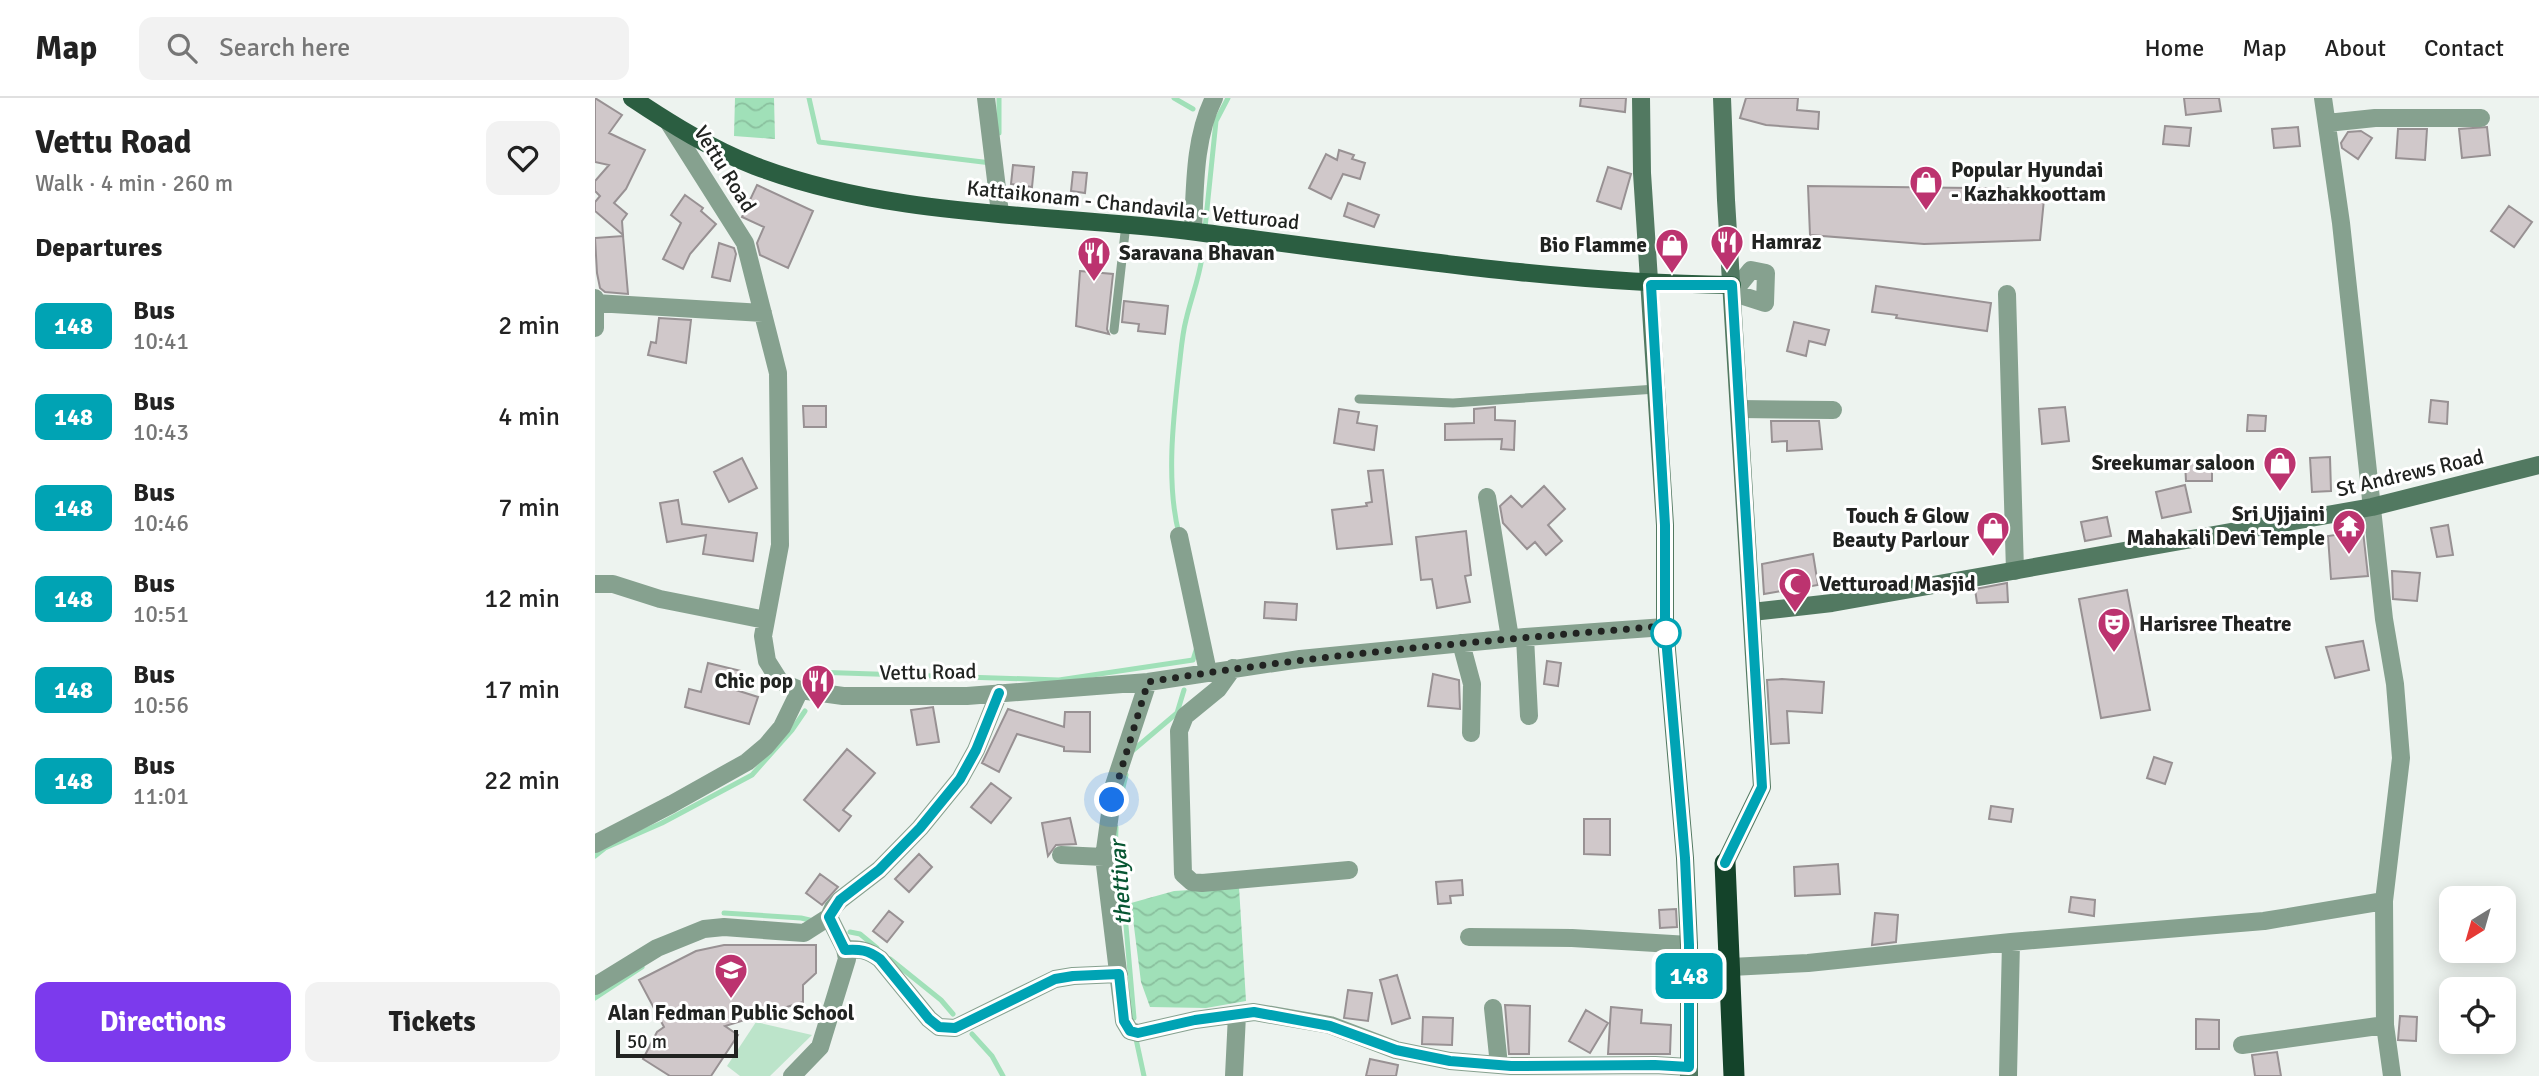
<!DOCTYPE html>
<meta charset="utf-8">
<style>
body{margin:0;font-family:Signika,sans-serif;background:#f2f2f2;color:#222;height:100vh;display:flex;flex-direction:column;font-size:26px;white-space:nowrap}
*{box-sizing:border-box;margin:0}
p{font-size:23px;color:#767676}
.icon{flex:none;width:38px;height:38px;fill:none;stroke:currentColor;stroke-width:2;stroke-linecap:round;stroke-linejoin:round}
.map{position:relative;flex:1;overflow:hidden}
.panel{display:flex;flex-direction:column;background:#fff;width:595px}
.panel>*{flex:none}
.badge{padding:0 14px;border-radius:10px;font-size:24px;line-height:46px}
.needle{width:46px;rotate:217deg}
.buttons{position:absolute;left:1844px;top:788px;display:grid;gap:14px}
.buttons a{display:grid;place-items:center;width:77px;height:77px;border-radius:14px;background:#fff;box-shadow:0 4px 18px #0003;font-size:35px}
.scale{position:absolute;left:21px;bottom:18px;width:122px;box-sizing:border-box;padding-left:7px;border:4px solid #212321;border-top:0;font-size:19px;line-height:24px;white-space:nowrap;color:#212321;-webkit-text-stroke:5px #fff;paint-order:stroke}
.you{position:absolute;width:35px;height:35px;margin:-18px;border:5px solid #fff;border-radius:50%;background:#1a73e8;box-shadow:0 0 0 10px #1a73e833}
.map>.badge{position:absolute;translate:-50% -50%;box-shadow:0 0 0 4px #fff}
h2{padding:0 35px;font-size:26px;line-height:63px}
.round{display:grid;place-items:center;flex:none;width:74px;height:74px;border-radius:14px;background:#f2f2f2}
.summary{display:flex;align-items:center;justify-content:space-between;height:119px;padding:0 35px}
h1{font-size:33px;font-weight:700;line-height:52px}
.primary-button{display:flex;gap:14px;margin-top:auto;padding:14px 35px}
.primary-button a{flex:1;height:80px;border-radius:14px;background:#7c3aed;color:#fff;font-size:28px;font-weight:700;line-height:80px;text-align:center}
.primary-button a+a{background:#f2f2f2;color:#222}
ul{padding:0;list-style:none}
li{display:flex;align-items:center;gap:21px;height:91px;padding:0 35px}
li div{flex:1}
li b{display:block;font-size:26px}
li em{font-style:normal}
li .badge{min-width:77px;font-weight:700;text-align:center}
header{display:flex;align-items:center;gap:42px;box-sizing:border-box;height:98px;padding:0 35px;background:#fff;border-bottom:2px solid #e0e0e0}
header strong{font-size:33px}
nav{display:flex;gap:38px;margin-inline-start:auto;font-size:24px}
.search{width:490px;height:63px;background:#f2f2f2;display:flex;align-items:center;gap:18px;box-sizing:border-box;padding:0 24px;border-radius:14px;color:#767676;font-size:26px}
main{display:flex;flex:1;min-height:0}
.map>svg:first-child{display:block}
.park{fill:#bce4ca}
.water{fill:url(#water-waves)}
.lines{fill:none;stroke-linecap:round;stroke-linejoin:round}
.stream{stroke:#a0e0b8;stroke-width:5}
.building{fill:#d0c8ca;stroke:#989193;stroke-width:2}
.lane{stroke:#86a18f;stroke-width:9}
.street{stroke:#86a18f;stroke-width:18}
.secondary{stroke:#527961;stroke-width:18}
.primary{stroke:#2b5e41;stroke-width:18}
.highway{stroke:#14432a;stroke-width:21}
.line-casing{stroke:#fff;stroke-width:16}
.line{stroke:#00a3b4;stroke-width:10}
.walk{stroke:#212321;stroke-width:7;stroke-dasharray:0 12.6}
.stop-dot{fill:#fff;stroke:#00a3b4;stroke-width:3.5}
.labels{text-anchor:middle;stroke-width:6;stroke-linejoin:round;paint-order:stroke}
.street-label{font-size:21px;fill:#212321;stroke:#fff}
.poi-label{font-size:21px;font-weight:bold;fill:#212321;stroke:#fff;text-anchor:start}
.water-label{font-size:23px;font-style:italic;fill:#075632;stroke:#fff}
</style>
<header>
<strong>Map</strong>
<div class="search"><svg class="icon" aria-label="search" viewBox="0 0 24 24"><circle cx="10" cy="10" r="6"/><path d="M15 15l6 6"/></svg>Search here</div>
<nav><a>Home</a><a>Map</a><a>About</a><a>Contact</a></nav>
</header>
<main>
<section class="panel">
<div class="summary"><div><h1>Vettu Road</h1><p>Walk · 4 min · 260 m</p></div><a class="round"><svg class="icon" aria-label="heart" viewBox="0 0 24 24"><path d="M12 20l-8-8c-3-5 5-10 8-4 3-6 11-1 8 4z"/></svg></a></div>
<h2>Departures</h2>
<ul>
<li><span class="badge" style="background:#00a3b4;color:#fff">148</span><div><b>Bus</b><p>10:41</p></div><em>2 min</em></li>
<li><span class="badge" style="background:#00a3b4;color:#fff">148</span><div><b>Bus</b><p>10:43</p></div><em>4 min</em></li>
<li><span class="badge" style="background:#00a3b4;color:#fff">148</span><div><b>Bus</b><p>10:46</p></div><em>7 min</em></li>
<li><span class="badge" style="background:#00a3b4;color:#fff">148</span><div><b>Bus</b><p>10:51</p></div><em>12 min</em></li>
<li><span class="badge" style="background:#00a3b4;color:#fff">148</span><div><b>Bus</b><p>10:56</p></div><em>17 min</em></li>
<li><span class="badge" style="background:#00a3b4;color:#fff">148</span><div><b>Bus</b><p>11:01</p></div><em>22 min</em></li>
</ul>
<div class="primary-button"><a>Directions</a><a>Tickets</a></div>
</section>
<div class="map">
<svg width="1944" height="978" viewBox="0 0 1944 978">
<defs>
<pattern id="water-waves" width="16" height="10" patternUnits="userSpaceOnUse" patternTransform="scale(1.75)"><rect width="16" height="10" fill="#a0e0b8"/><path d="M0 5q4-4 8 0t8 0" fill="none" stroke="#8ac09e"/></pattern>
</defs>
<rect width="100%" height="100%" fill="#edf3ef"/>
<path class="park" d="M161,924L217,937L175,978H145L132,968Z"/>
<path class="water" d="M140,0H179L180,41L139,38Z
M644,789L651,903L611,910L555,909L546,884L536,805L579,793Z"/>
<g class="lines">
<path class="stream" d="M214,0L224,44L396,65
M579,0L598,11
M404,35V0
M610,130L621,23L633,0
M584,436C571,385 578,322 584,270C586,254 587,237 591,222C596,200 604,181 607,159
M218,574L464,582L598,562L602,549
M536,654L582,615L589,592
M525,702L531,677
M521,729L520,762L531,828L539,920
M0,758L10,750L67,725L157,677L197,632L210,613
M129,815L206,820L219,823
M255,834L265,836L282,850
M295,861L346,902L358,916
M0,900L47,869
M377,936L397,958L408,978
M541,941L549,978"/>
</g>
<path class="building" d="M0,0L27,17L14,35L50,52L31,91L19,105L32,116L27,123L28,137L0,113V104L5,98L0,93V83L14,67L0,64Z
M986,0H1031L1030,14L985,8Z
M1151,0H1203L1202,12L1224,14L1223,31L1171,27L1145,20Z
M1589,0H1624L1626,13L1591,17Z
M1570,28L1596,30L1594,48L1568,46Z
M1703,29L1705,48L1679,50L1677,31Z
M1892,29L1895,57L1867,60L1864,31Z
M1803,31H1832L1830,62L1801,60Z
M1766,33L1777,40L1763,61L1747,50L1746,45L1753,34Z
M744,52L759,57L757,61L770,65L765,81L748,76L736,101L714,90L731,56L742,62Z
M418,67L439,69L437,89L416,86Z
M1013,69L1036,76L1026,111L1002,103Z
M478,74L492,75L490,95L476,93Z
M162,87L218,113L193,170L165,157L162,145L169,129L147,119Z
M1213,88L1450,91L1445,142L1329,146L1215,137Z
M90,97L108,110L106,113L121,126L95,156L88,171L68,161L86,125L76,117Z
M753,105L784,117L779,129L749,118Z
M1914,108L1937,124L1919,149L1896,133Z
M28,138L33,196L10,194L5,190L2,175L0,140Z
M124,145L139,150L141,156L135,183L117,179Z
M485,173L518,176L512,231L514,236L481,228Z
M1281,188L1396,205L1392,233L1301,220L1302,217L1277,214Z
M529,203L573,208L570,236L543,233L544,226L527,224Z
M64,220L96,222L91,265L53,257L56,244L61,245Z
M1199,224L1234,232L1230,247L1214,243L1211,258L1192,253Z
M1836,302L1853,304L1852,326L1834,324Z
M208,308H231V329H209Z
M900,309V322L920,323L919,352L906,351L907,341L850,342V326L879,325V311Z
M1470,309L1474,343L1447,346L1444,311Z
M744,311L764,314L762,325L782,328L779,352L739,345Z
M1653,317L1671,318L1670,333H1652Z
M1176,323H1224L1227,351L1192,353V343L1177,344Z
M1735,359L1736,393L1717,394L1715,360Z
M147,360L162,390L134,404L119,374Z
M1590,364H1617V383H1591Z
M788,372L797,446L742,451L737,412L772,408L771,405L777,404L773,373Z
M1590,387L1596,414L1567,420L1561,394Z
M949,388L970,411L953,427L967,443L951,457L940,444L932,451L908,425L905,408L916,398L927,409Z
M83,402L87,426L162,435L158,463L108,456L111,437L72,444L65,405Z
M1512,419L1516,438L1490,443L1486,424Z
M1853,427L1858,457L1842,459L1836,430Z
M871,433L876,477L870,478L875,504L842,510L837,481L826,482L821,439Z
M1768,433L1773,478L1736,481L1733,438Z
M1218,456L1223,487L1169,496L1167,466Z
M1797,473L1825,475L1822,503L1798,501Z
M1412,485L1413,504L1382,505L1380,491Z
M1532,492L1555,612L1506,620L1484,501Z
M670,504L702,506L701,522L669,520Z
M1768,543L1774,572L1740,580L1731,549Z
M952,563L966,565L963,588L949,586Z
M113,565L146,573L141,592L163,599L154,626L90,609L94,591L106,594Z
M838,576L864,582L865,611L833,608Z
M1187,581L1229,584L1227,615L1192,613L1194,645L1176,646L1172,582Z
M338,609L344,644L322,647L316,612Z
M413,611L469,629L470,614H495V654L469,653V649L422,636L404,674L387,665Z
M252,651L280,675L248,712L256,718L244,733L209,702Z
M1559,659L1577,665L1570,686L1552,680Z
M396,685L416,700L396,725L376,709Z
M1396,708L1418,711L1416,724L1394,721Z
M475,720L481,746L461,747L453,758L447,725Z
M989,721H1015V757L989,756Z
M324,756L337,769L314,794L300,781Z
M1243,766L1245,796L1200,798L1199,769Z
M225,776L243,789L227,807L211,795Z
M867,782L868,797L855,798L856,805L843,806L841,784Z
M1476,799L1500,802L1499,818L1474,814Z
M1081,811L1082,829L1065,830L1064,812Z
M294,813L308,824L292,844L278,833Z
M1280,815L1303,817L1301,844L1277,847Z
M129,847H221V875L208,887V904L130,928L143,937L116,978H75L48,961L62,934L69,929L44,882L101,853Z
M802,877L815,920L797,926L785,882Z
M753,892L777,895L773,923L749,920Z
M910,907L935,908L934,956H914Z
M1016,909L1047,912L1046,925L1076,927L1075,956H1013Z
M991,912L1013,925L995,955L974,943Z
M1805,918L1822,919L1821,943L1803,942Z
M828,919L858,920L857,947L827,946Z
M1601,921L1624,922V951H1601Z
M1682,954L1686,978H1660L1657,957Z
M775,961L803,967L801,978H771Z"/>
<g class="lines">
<path class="lane" d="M519,232L531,126
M764,301L858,305L1061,291"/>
<path class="street" d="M391,0L405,115
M1728,0L1746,125L1789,521L1800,586L1806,660L1789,803L1790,927L1797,978
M74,25L150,145L183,275L185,447L168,538L172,563L184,582L193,587L205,592L248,598H372L553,584L705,561L930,539L1070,529
M1732,25L1780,20H1886
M598,133C600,89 599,40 619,0
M1137,187L1143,188L1145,197L1170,205L1171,175L1156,172L1143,188
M1412,196L1420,473
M0,200V230
M0,205L168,215
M1144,311L1238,312
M892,399L915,540
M584,438L613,574
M0,486H18L65,501L170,522
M930,539L934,618
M866,545L877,586L876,635
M638,570L623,591L590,618L584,633L588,776L597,784L607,785L754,772
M553,584L519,687L509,759L529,923L535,933L543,935L600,922L659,914L735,927L801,952L855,963L916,968L1060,967L1094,969
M0,746L77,706L152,664L171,648L187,629L205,592
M466,757L509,759
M874,839L977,840L1094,847
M250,851C265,851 273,852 285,861L334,921L344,929L360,930L460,881L478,878L524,876
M1136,869L1213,865L1416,844L1669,823L1789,803
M0,888L62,850L109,831L129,829L209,835L234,819
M898,910L904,967
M1647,947L1790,927
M197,978L225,949L252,861L250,851L234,819L238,810L245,802L284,772L325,730L365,681L381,652L404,595
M639,978L642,917
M1413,978L1416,844"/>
<path class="secondary" d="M1046,0L1047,75L1070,427V529L1090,760L1094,847V978
M1127,0L1131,102L1167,689L1130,765
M1157,514L1237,505L1777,409L1944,367"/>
<path class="primary" d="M37,0C76,26 116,51 160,68C300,121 455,115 602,134C780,156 957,185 1137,187"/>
<path class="highway" d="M1130,765L1139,978"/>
</g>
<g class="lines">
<defs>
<path id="line" d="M404,595L381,652L365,681L325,730L284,772L245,802L234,819L250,852C265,851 273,852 285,861L334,921L344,929L360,930L460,881L478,878L524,876L529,923L535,933L543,935L600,922L659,914L735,928L801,952L855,963L916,968L1060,967L1094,969V847L1090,760L1070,528V427L1056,187H1137L1167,689L1130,765"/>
</defs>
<use href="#line" class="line-casing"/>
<use href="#line" class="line"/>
<path class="walk" d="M517,702L553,584C725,556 897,542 1070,528L1071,535"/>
</g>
<defs>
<symbol id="shop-pin" viewBox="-11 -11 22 30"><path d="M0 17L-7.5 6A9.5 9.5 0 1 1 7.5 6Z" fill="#bc336f" stroke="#fff"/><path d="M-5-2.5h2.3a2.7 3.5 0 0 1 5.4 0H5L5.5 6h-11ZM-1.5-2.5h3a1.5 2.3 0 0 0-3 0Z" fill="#fff"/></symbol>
<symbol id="restaurant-pin" viewBox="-11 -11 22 30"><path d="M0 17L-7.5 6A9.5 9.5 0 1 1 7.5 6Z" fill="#bc336f" stroke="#fff"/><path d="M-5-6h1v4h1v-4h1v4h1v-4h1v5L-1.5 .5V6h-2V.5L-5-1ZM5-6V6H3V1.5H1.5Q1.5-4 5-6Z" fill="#fff"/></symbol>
<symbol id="temple-pin" viewBox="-11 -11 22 30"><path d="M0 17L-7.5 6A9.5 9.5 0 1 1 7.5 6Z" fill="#bc336f" stroke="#fff"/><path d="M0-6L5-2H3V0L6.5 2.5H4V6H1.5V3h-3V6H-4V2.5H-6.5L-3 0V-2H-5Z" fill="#fff"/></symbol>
<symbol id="mosque-pin" viewBox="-11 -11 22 30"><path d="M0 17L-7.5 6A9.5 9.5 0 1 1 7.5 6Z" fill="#bc336f" stroke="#fff"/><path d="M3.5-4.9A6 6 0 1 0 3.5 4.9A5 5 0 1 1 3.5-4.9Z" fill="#fff"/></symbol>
<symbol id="theatre-pin" viewBox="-11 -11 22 30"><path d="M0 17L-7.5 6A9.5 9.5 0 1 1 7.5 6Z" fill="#bc336f" stroke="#fff"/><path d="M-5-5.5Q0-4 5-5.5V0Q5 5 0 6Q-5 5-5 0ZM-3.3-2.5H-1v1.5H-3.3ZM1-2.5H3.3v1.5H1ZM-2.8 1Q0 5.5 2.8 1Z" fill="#fff"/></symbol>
<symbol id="school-pin" viewBox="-11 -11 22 30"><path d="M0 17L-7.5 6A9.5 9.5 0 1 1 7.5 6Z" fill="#bc336f" stroke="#fff"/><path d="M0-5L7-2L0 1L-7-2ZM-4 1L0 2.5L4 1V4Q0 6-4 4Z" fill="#fff"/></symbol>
</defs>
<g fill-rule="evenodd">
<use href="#shop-pin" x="1312" y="65" width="38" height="52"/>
<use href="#restaurant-pin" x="1113" y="125" width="38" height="52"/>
<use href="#shop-pin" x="1058" y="128" width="38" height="52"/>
<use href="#restaurant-pin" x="480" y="136" width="38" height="52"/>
<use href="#shop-pin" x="1666" y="346" width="38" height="52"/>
<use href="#temple-pin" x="1735" y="409" width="38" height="52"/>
<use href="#shop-pin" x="1379" y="411" width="38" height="52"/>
<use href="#mosque-pin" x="1181" y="467" width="38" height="52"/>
<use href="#theatre-pin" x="1500" y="507" width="38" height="52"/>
<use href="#restaurant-pin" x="204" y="564" width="38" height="52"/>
<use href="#school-pin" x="117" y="853" width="38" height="52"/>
</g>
<circle class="stop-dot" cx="1071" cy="535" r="14"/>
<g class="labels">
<g class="street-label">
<text transform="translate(130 71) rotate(58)" y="7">Vettu Road</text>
<text transform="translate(538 107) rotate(6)" y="7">Kattaikonam - Chandavila - Vetturoad</text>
<text transform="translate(1815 375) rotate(-13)" y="7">St Andrews Road</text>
<text transform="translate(333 574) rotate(-1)" y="7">Vettu Road</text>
</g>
<g class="poi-label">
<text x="1356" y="79">Popular Hyundai<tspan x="1356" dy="24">- Kazhakkoottam</tspan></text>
<text x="1156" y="151">Hamraz</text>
<text x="1052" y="154" text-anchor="end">Bio Flamme</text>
<text x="524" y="162">Saravana Bhavan</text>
<text x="1660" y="372" text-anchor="end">Sreekumar saloon</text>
<text x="1730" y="423" text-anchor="end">Sri Ujjaini<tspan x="1730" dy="24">Mahakali Devi Temple</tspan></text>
<text x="1374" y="425" text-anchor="end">Touch &amp; Glow<tspan x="1374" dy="24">Beauty Parlour</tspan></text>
<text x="1224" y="493">Vetturoad Masjid</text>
<text x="1544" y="533">Harisree Theatre</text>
<text x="198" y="590" text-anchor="end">Chic pop</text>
<text x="136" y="922" text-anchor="middle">Alan Fedman Public School</text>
</g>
<g class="water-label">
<text transform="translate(525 785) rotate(-94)" y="8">thettiyar</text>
</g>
</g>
</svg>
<div class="buttons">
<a><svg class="needle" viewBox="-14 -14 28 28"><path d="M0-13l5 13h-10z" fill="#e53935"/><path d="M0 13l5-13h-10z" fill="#767676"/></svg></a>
<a><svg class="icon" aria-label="locate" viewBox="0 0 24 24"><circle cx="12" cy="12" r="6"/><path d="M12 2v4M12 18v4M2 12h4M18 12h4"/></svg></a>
</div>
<div class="scale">50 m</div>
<div class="you" style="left:517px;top:702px"></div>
<b class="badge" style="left:1094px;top:878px;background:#00a3b4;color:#fff">148</b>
</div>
</main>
